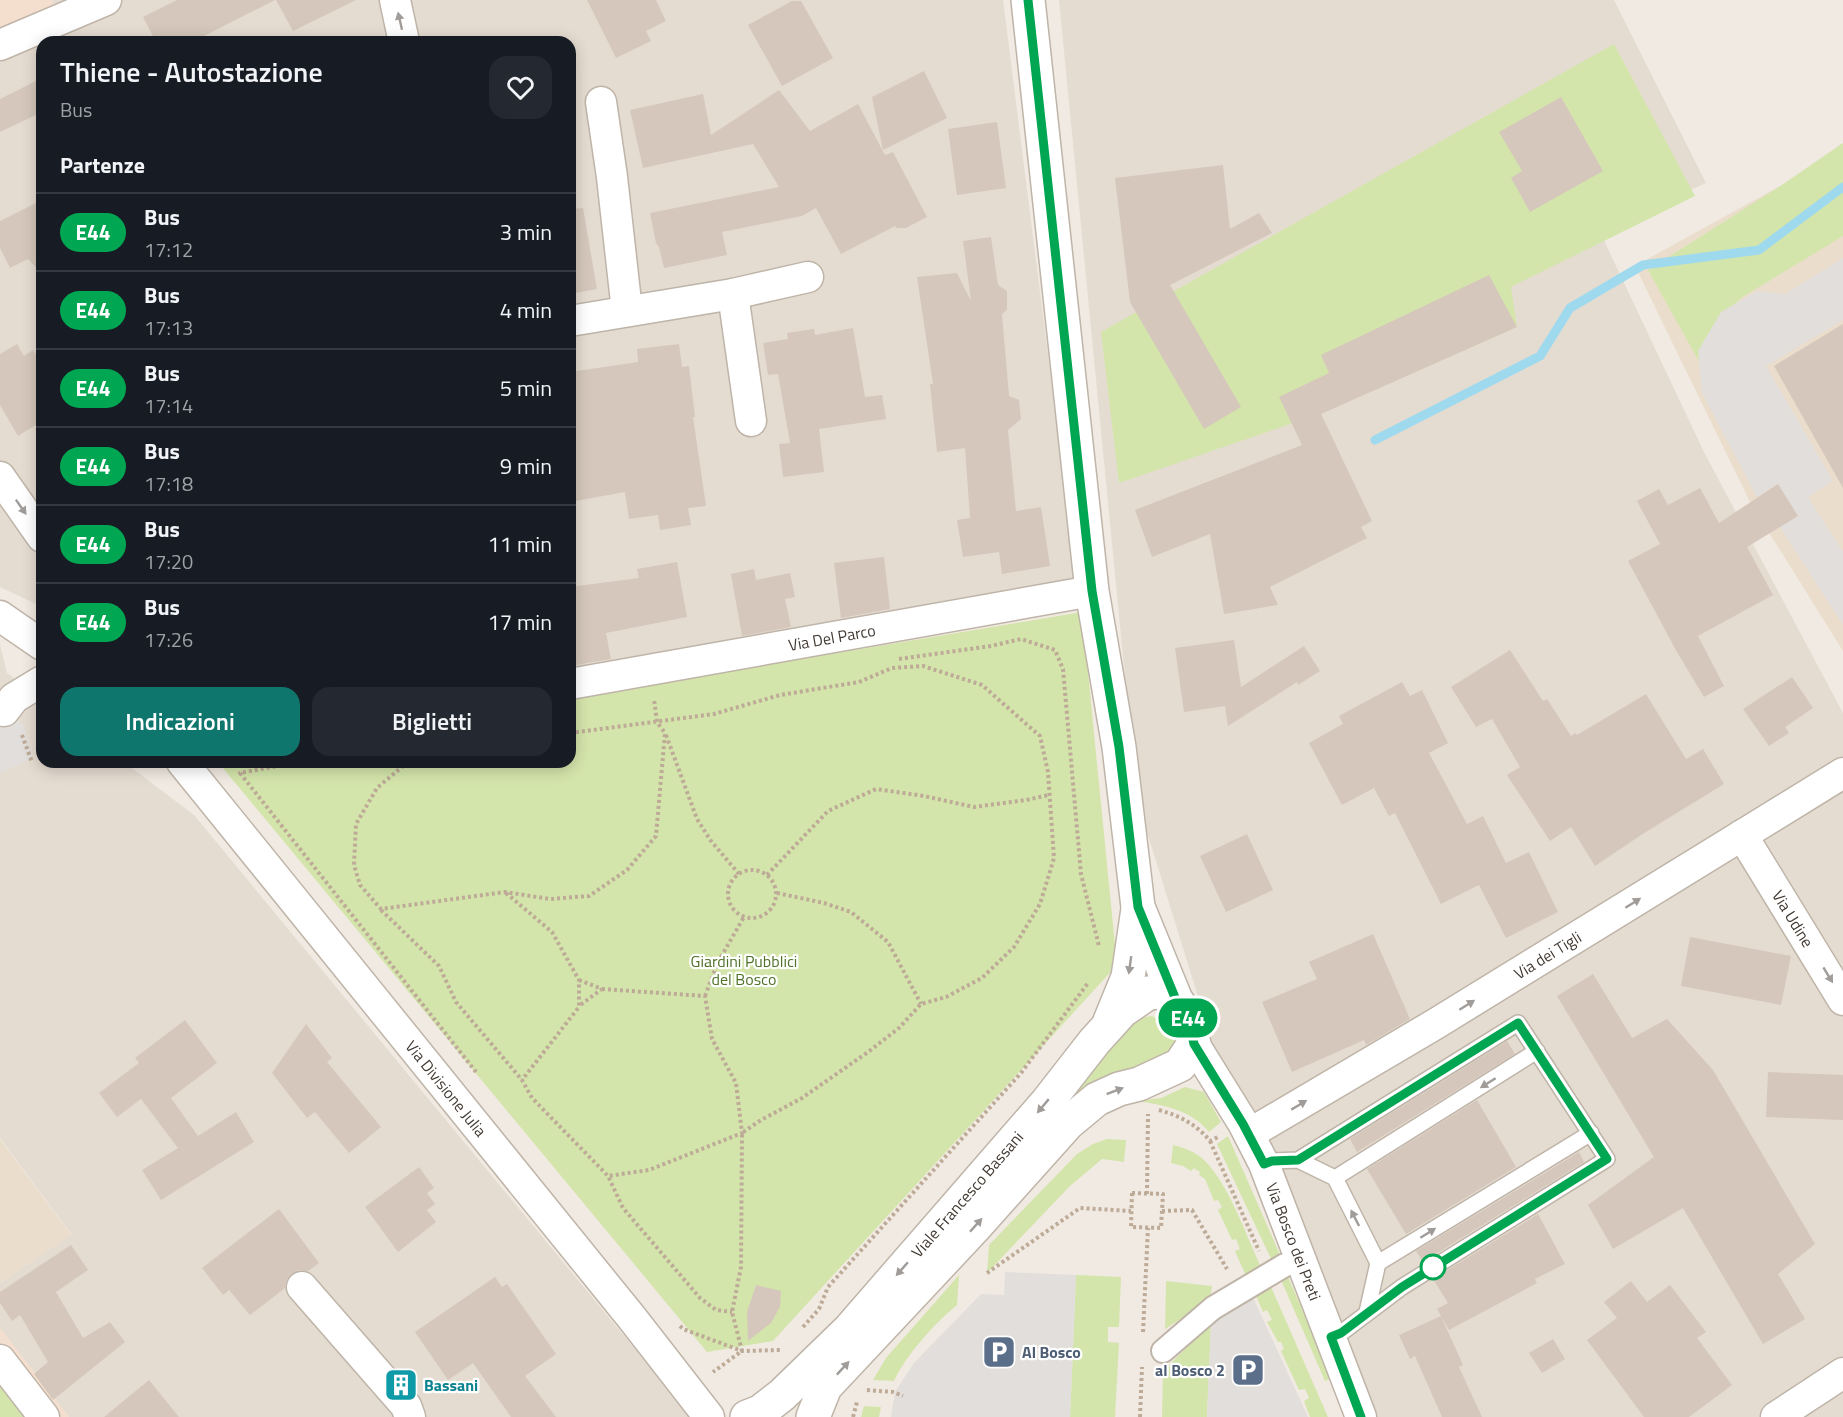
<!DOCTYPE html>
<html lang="it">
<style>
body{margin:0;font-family:"Titillium Web",sans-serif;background:#242831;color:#f1f3f6;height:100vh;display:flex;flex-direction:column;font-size:22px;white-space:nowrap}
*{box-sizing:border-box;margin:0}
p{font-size:20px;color:#9ea1a6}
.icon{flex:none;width:33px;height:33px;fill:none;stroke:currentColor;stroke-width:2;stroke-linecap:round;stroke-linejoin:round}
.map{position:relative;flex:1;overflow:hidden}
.sheet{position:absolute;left:36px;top:36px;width:540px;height:732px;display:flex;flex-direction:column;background:#171b24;border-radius:18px;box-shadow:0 3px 15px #0003}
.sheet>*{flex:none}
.badge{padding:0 12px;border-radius:20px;font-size:21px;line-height:39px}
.map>.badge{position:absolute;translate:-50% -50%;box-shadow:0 0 0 3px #fff}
h2{padding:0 24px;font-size:22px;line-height:54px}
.round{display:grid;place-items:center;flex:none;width:63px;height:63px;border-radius:18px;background:#242831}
.overview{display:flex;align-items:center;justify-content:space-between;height:102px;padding:0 24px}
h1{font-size:28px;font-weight:600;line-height:45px}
.action{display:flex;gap:12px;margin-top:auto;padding:12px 24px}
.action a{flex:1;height:69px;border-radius:18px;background:#0f766e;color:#fff;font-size:24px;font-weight:600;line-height:69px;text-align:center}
.action a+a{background:#242831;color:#f1f3f6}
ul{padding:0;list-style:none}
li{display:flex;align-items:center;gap:18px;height:78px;padding:0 24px;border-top:2px solid #363941}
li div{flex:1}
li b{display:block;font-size:22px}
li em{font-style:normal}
li .badge{min-width:66px;font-weight:700;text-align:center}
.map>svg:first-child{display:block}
.residential{fill:#e5dcd1}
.commercial{fill:#f4decd}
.education{fill:#eaddcc}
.green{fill:#d4e5ab}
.parking{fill:#e1dedb}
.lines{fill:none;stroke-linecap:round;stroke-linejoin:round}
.stream{stroke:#9ed9ee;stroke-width:9}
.building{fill:#d5c7bb}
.service-casing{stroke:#bfb4a8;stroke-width:18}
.pedestrian-casing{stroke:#bfb4a8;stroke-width:26}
.minor-casing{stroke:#bfb4a8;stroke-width:33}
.tertiary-casing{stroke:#bfb4a8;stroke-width:36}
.path{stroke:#bdaa97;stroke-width:4;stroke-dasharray:3 3;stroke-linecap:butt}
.service{stroke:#fff;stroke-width:15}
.pedestrian{stroke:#fff;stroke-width:22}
.minor{stroke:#fff;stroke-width:30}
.tertiary{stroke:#fff;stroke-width:33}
.oneway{fill:#a09c99}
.line-casing{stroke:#fff;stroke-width:14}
.line{stroke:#00a651;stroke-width:9}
.stop-dot{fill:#fff;stroke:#00a651;stroke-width:3}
.labels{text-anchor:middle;stroke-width:4.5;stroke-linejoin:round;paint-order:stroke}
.street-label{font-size:16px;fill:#423a33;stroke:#fff}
.park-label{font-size:16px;fill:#4f7228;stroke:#fff}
.service-label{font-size:16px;font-weight:bold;fill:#4e5e75;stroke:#fff;text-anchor:start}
.culture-label{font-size:16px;font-weight:bold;fill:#0d838f;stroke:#fff;text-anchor:start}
</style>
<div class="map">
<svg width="1843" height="1417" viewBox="0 0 1843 1417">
<rect width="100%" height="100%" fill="#f1eae2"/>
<path class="residential" d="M52,0H1003L1075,568L1073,591L570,682V42H42V607L0,587V55L63,29Z
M1059,0H1614L1706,183L1599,230L1704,452L1843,713V1417H1353L1261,1199L1137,800Z
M0,645L7,673L42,699V762H124L194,815L691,1417H69L0,1328V1283L71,1234L0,1138Z"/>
<path class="commercial" d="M0,0H52L63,29L0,55Z
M0,1328L69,1417H0Z"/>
<path class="education" d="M1843,143V651L1750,502L1635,266L1782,185Z
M0,1139L71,1235L0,1283Z"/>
<path class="green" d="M1614,44L1695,196L1511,287L1517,327L1322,413L1119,483L1101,332Z
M1843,143V236L1741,298L1715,325L1706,374L1648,270L1782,185Z
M1082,612L1117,965L773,1341L707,1352L222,767L248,762H570V699L651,684Z
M1152,1016L1166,1023L1176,1037L1171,1058L1081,1098L1072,1089L1111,1045L1139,1018Z
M1185,1087L1204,1092L1221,1122L1209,1132C1191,1110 1164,1105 1137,1101L1161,1098Z
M1228,1136L1281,1257L1273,1263L1217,1144Z
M1107,1139L1126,1140L1124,1162L1102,1159L1070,1186L987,1273L989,1245L1077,1154L1093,1144Z
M1173,1145C1185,1148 1196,1152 1205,1161C1228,1183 1247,1237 1261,1267L1246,1276L1235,1251L1240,1249L1236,1239L1232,1240L1218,1210L1222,1207L1218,1200L1214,1201L1205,1179L1199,1175L1200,1172L1194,1168L1191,1171L1183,1166L1171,1163Z
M1285,1270L1332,1378L1325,1381L1278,1273Z
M959,1275L957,1305C934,1324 906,1355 894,1381L873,1380L886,1358Z
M1076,1275L1121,1277L1119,1327H1108V1342L1119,1343L1115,1417H1070Z
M1268,1280L1328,1417H1310L1304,1401L1309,1398L1305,1389L1299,1390L1281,1351L1284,1349L1281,1342H1278L1267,1322L1272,1320L1267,1310L1263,1312L1254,1291Z
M1166,1281L1212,1286L1210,1300L1165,1329Z
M1211,1323L1207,1417H1162L1163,1371Z
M0,1371L34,1417H0Z
M864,1406L881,1407L879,1417H861Z"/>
<path class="parking" d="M1843,258V320L1766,366L1833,481L1808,497L1843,552V625L1780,527L1797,516L1778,484L1757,497L1702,393L1698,351L1721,312L1757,291L1785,294Z
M4,711L23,724L33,758L0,773V713Z
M1005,1272L1076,1275L1070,1417H891L895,1392L914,1363L981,1294L1004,1295Z
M1251,1293L1308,1417H1207L1211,1323Z"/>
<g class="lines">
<path class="stream" d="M1375,440L1540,356L1570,308L1643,265L1759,250L1843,187"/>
</g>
<path class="building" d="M177,0H275L192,42H156L143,17Z
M276,0H356L293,31Z
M587,0H656L666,21L646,31L651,41L616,58Z
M792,1H801L833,58L782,86L748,25Z
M924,71L947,118L883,150L872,97Z
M42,78V112L0,132V99Z
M779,90L810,131L858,104L885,155L893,152L927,217L906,228H896L895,226L841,254L816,208L802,216L722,232L727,255L664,268L659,247L656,243L650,213L779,187L753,144L643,168L630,110L703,94L711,135Z
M1561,97L1603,171L1530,212L1511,178L1522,171L1499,132Z
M997,122L1006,188L957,195L948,129Z
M1223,165L1230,229L1259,213L1272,233L1170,285L1241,407L1204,429L1130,302L1115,178Z
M42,200V273L28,259L10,268L0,248V221Z
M583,208L597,289L570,294V209Z
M991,237L998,285L1007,291V310L1002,314L1009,396L1019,400L1021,419L1008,430L1016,511L1041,507L1050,566L1002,574L999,552L963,557L957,520L970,518L965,448L937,452L930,384H933L917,277L957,273L971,301L963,241Z
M1489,275L1517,327L1321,414L1372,521L1361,527L1367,538L1270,587L1278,605L1224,614L1210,534L1152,557L1135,510L1302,445L1279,397L1329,373L1321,355Z
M1843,324V488L1774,366Z
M853,328L865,397L882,395L886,419L819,429L824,472L783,477L779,444L790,443L778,374L768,375L763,343L788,339L787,333L814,329L815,335Z
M17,344L24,356L33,350L42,365V421L18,436L0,405V354Z
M679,344L682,367L689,366L695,417H693L706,506L688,508L691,525L660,530L658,515L629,519L625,492L570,502V372L638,362L637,349Z
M1778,484L1798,516L1747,547L1773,595L1698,636L1724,686L1704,697L1677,652L1628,561L1660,544L1637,501L1659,489L1668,505L1700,488L1719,523Z
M884,557L890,609L841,618L834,563Z
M677,562L687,617L606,633L611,659L570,666V587L639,578L637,569Z
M754,569L756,580L790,573L795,597L785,599L791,627L742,636L731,574Z
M1234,640L1241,687L1304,646L1320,671L1298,685L1297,682L1228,726L1225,706L1184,712L1175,648Z
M1510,650L1543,701L1547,699L1571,736L1575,733L1577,735L1646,694L1686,759L1703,749L1724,784L1641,835L1595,866L1571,827L1550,841L1507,775L1520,767L1492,719L1476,727L1451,687Z
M1792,677L1813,708L1785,727L1789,733L1769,746L1743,709Z
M1402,682L1410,696L1422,690L1448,743L1429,753L1467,824L1483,816L1506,863L1529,852L1558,912L1506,938L1479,885L1441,904L1395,813L1389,816L1374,788L1342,805L1309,743L1343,724L1339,716Z
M1247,834L1273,890L1226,912L1200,856Z
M1373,934L1410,1019L1366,1045L1364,1040L1292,1072L1262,1002L1317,979L1309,962Z
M1690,937L1791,956L1781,1005L1681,986Z
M1593,974L1632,1038L1667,1019L1713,1070L1815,1244L1778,1274L1805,1319L1763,1344L1683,1208L1613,1249L1588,1205L1654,1157L1557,996Z
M185,1020L217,1063L171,1098L198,1136L236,1112L254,1142L161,1200L142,1170L178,1148L141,1099L117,1117L99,1093L139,1063L135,1058Z
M306,1024L332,1058L327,1062L381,1127L349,1153L315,1112L307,1118L272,1073Z
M1507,1041L1515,1054L1357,1152L1350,1139Z
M1768,1072L1843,1075V1120L1766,1117Z
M1477,1100L1516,1167L1406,1234L1367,1169Z
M1579,1152L1584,1162L1423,1262L1416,1251Z
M419,1167L434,1188L427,1193L435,1204L427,1210L436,1222L398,1252L365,1207Z
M279,1209L319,1263L308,1271L299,1270L291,1274L286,1281L285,1288L250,1315L229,1290L223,1295L202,1268Z
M1538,1214L1565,1264L1535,1279L1537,1283L1449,1330L1437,1309L1448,1303L1433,1279Z
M71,1245L88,1270L56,1292L83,1338L110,1322L125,1342L53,1400L34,1374L48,1362L20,1315L12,1321L0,1303V1292Z
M495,1277L502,1287L507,1284L556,1354L525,1376L556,1417H511L473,1363L448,1380L415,1332Z
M1631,1281L1647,1302L1670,1285L1706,1332L1697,1338L1732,1385L1689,1417H1644L1587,1340L1617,1318L1604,1302Z
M756,1285L781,1291L780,1307L771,1323L748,1341L747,1312Z
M1441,1316L1463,1365L1459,1367L1482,1417H1442L1415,1356L1410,1359L1399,1335Z
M1553,1339L1565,1359L1542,1373L1529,1353Z
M149,1380L179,1417H104Z"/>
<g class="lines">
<defs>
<path id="service" d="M1298,1160L1335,1178L1378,1263L1367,1312
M1264,1164L1272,1161L1298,1160L1518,1023L1607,1159L1402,1287L1341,1333L1331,1337
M1335,1178L1537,1051
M1378,1263L1591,1133"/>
<path id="pedestrian" d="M1163,1351L1213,1308L1285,1265"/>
<g id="minor">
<path d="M395,0L404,42"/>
<path d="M0,45L106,0"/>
<path d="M601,102L612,177L627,311"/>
<path d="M733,294L751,421"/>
<path d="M570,321L733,294L808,277"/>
<path d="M0,477L42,537"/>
<path d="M0,616L42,645"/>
<path id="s1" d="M570,684L1092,591"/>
<path d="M4,711L14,698L42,681"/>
<path id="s2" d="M182,762L632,1318L709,1417"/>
<path id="s3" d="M1742,835L1843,1000"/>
<path id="s4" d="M1194,1044L1243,1123L1264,1164L1361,1417"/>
<path id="s5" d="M1249,1134L1437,1023L1843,773"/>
<path d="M302,1287L406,1406L410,1417"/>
<path d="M0,1360L44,1417"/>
<path d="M1776,1417L1843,1373"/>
</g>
<g id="tertiary">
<path d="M1110,1021L1128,977L1138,909"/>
<path id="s6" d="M747,1417L760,1412L782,1395L849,1330L1048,1101L1094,1042L1122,1011L1148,993L1162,992L1176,1000"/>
<path d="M813,1417L825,1387L974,1228L1068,1123L1097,1099L1119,1089L1139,1084L1180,1065L1194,1044L1188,1017L1176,1000L1138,907L1119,747L1092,591L1028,0"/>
</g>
</defs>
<use href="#service" class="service-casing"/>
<use href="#pedestrian" class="pedestrian-casing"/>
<use href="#minor" class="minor-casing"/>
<use href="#tertiary" class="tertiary-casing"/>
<path class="path" d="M899,659L991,646L1021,639L1055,650L1063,669L1081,874L1099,946
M570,733L714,714L780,695L859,682L892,668L923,666L982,685L1040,736L1048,772L1054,858L1040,904L1014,947L982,978L946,997L921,1004L899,1028L868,1052L802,1098L761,1120L742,1133L741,1267L732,1312L742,1351L713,1372
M22,735L32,762
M666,735L697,819L711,841L739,874
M299,762L240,773L476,1072
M415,762L403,766L377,788L356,824L354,865L360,885L381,909L505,892L550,899L589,896L627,870L656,836L665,733L657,722L654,699
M728 894a24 24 0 1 1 48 0a24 24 0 1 1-48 0Z
M767,875L828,811L876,789L924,796L974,807L1026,800L1049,795
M506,893L552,932L579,980V1007L522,1080
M777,893L824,903L851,912L888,942L921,1004
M381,910L439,966L456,1002L522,1080L532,1098L608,1176L623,1208L700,1298L716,1310L732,1312
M579,980L602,989L579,1006
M602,989L705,996L712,1039L736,1083L742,1133L649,1170L608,1176
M705,996L718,962L744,917
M1159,1110C1180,1116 1196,1124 1210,1141L1218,1137
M1210,1141L1259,1251
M1132,1193L1163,1194L1161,1228L1131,1227Z
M1147,1194L1148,1114
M1162,1211L1192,1210L1227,1269
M987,1273L1080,1208L1131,1211
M680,1326L683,1329L742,1351L781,1350
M803,1327L819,1309L828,1287L1021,1073L1088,983
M1143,1332L1148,1228
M867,1390L893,1392L903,1396
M853,1417L857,1402
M1140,1417L1142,1367"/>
<use href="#service" class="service"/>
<use href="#pedestrian" class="pedestrian"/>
<use href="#minor" class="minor"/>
<use href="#tertiary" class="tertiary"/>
</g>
<defs><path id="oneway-solid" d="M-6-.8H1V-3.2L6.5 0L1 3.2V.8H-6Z" transform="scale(1.5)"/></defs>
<g class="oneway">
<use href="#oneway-solid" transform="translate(400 21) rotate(-103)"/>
<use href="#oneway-solid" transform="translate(21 507) rotate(55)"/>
<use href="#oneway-solid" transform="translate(1633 903) rotate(-32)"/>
<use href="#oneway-solid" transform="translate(1130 965) rotate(98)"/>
<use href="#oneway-solid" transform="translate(1828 975) rotate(59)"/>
<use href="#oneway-solid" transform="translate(1467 1005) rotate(-32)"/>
<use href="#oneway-solid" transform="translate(1488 1083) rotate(148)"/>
<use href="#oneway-solid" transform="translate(1115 1091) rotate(-21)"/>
<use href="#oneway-solid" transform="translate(1299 1105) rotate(-31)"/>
<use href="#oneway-solid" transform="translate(1043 1106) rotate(130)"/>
<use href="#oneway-solid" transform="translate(1355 1218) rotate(-117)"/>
<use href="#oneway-solid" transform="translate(976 1225) rotate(-48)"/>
<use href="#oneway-solid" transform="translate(1428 1233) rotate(-32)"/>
<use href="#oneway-solid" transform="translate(902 1269) rotate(131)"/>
<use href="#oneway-solid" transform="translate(843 1368) rotate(-47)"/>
</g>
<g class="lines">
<defs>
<path id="line" d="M1028,0L1092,591L1119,747L1138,907L1176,1000L1188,1017L1194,1044L1243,1124L1264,1164L1272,1161L1298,1160L1518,1023L1607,1159L1402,1287L1341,1333L1331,1337L1361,1417"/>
</defs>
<use href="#line" class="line-casing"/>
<use href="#line" class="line"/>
</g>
<defs>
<symbol id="parking-square" viewBox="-11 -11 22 22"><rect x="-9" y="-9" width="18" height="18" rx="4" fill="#5c6f8a" stroke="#fff"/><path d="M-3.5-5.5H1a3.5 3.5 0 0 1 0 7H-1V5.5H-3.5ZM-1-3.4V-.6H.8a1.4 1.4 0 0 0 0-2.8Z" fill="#fff"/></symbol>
<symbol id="building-square" viewBox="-11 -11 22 22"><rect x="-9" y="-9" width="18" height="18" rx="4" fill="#0f9aa8" stroke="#fff"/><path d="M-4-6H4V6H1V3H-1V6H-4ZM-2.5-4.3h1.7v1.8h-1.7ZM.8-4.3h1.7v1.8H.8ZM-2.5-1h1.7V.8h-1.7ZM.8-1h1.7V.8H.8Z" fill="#fff"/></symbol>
</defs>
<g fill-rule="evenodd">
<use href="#parking-square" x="980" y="1333" width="38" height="38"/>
<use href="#parking-square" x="1229" y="1351" width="38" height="38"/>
<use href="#building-square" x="382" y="1366" width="38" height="38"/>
</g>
<circle class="stop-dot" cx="1433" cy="1267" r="12"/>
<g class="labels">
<g class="street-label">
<text dy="6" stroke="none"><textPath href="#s1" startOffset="266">Via Del Parco</textPath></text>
<text dy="6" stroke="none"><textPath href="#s3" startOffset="98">Via Udine</textPath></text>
<text dy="6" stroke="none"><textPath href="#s5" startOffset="348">Via dei Tigli</textPath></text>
<text dy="6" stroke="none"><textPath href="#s2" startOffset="420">Via Divisione Julia</textPath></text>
<text dy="6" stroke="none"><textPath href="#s6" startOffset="315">Viale Francesco Bassani</textPath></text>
<text dy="6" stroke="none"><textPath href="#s4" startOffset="222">Via Bosco dei Preti</textPath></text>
</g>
<g class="park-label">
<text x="744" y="967">Giardini Pubblici<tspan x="744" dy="18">del Bosco</tspan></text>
</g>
<g class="service-label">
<text x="1022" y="1358">Al Bosco</text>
<text x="1225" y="1376" text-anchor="end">al Bosco 2</text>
</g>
<g class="culture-label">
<text x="424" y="1391">Bassani</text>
</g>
</g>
</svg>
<b class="badge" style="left:1188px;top:1018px;background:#00a651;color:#fff">E44</b>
<section class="sheet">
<div class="overview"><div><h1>Thiene - Autostazione</h1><p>Bus</p></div><a class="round"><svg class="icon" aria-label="heart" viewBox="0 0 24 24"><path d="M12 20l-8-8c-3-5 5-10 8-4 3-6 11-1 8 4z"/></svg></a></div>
<h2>Partenze</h2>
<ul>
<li><span class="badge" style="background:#00a651;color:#fff">E44</span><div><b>Bus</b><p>17:12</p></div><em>3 min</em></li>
<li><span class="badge" style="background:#00a651;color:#fff">E44</span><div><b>Bus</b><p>17:13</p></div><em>4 min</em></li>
<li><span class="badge" style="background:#00a651;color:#fff">E44</span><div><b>Bus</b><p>17:14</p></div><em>5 min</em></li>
<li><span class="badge" style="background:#00a651;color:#fff">E44</span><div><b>Bus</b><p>17:18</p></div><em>9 min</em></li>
<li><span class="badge" style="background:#00a651;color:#fff">E44</span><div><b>Bus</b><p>17:20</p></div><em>11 min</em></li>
<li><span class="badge" style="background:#00a651;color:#fff">E44</span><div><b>Bus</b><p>17:26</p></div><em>17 min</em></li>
</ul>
<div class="action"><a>Indicazioni</a><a>Biglietti</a></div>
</section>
</div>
